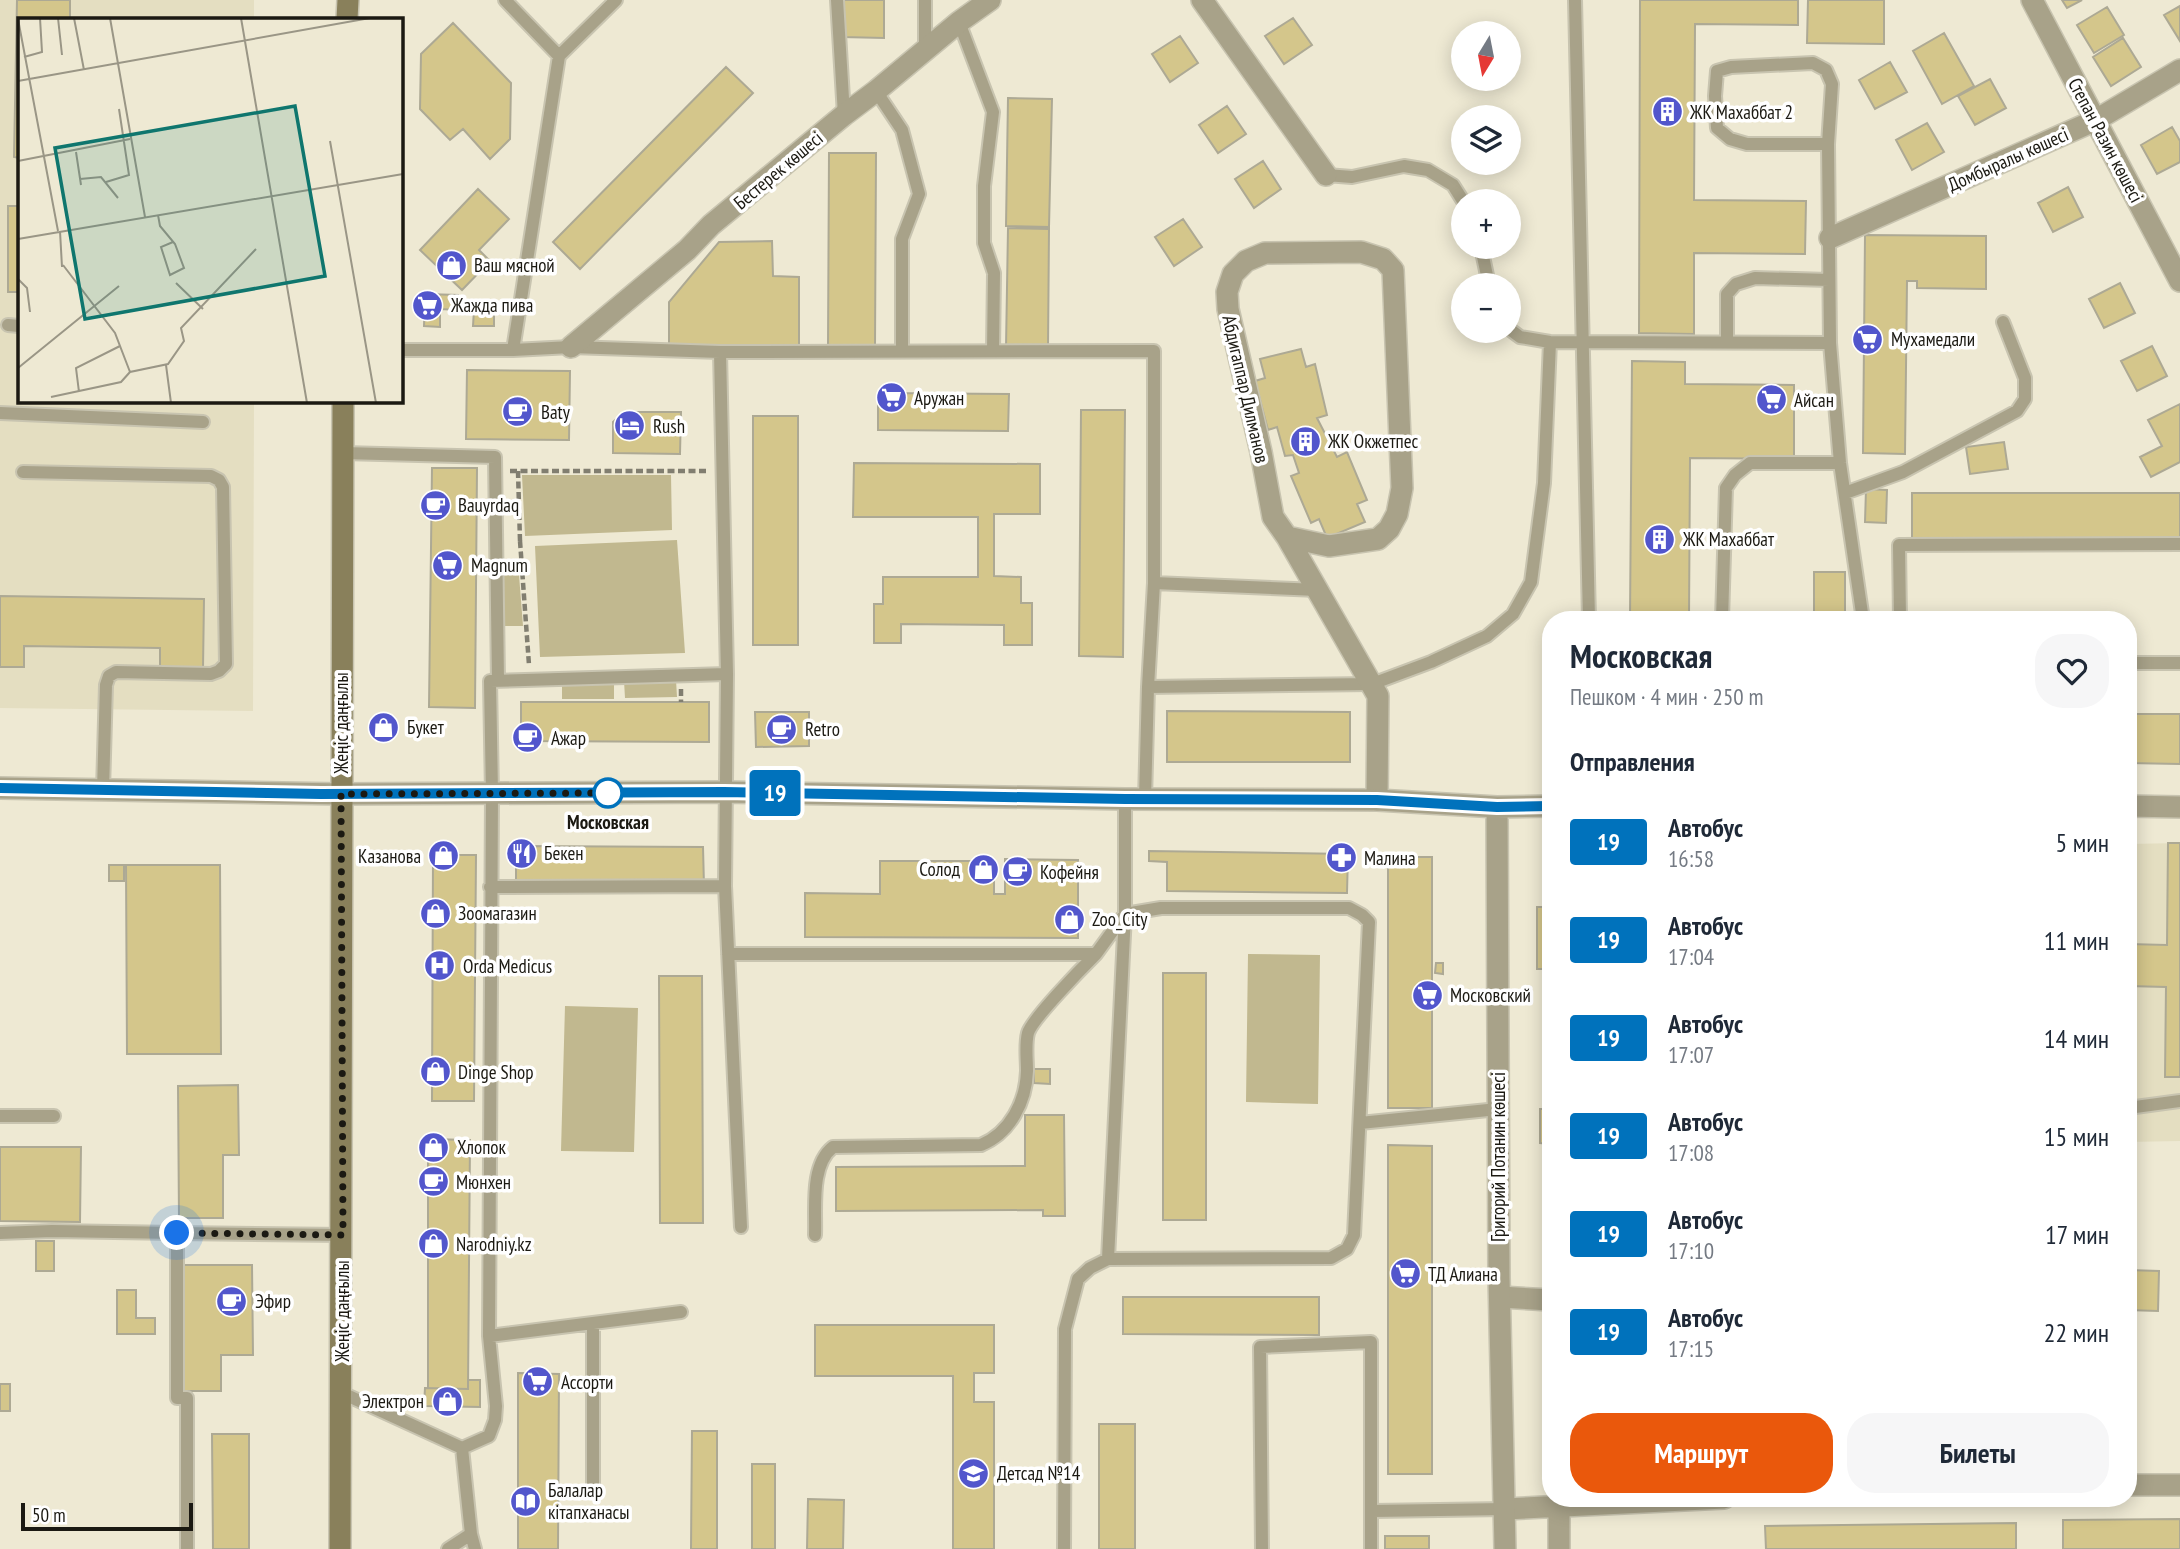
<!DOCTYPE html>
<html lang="ru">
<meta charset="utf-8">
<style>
body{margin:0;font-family:"PT Sans Narrow",sans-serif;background:#f6f6f7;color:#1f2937;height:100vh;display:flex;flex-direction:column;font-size:26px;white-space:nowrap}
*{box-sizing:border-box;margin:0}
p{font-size:23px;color:#747a83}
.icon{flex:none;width:38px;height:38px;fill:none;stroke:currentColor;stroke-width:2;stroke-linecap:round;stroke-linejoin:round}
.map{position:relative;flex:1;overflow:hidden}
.details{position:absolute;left:1542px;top:611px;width:595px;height:896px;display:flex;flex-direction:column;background:#fff;border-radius:28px;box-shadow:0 4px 18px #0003}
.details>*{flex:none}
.badge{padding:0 14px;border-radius:5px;font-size:24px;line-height:46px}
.needle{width:46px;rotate:190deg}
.buttons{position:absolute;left:1451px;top:21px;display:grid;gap:14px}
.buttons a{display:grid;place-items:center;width:70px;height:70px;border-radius:50%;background:#fff;box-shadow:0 4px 18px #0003;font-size:35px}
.scale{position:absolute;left:21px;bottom:18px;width:172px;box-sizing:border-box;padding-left:7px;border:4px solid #1b1912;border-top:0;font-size:19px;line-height:24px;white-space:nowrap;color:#1b1912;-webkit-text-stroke:5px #fff;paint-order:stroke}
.you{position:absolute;width:35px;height:35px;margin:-18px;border:5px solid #fff;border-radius:50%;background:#1a73e8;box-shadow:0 0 0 10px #1a73e833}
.map>.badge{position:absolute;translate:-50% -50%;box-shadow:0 0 0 4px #fff}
h2{padding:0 28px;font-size:26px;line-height:63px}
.round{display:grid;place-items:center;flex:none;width:74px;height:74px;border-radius:28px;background:#f6f6f7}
.summary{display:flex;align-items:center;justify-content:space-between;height:119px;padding:0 28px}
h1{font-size:33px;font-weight:700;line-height:52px}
.button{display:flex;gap:14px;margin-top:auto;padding:14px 28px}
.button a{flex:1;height:80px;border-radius:28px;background:#ea580c;color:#fff;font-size:28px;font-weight:700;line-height:80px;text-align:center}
.button a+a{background:#f6f6f7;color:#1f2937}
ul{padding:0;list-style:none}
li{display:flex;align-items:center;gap:21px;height:98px;padding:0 28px}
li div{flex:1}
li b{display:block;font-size:26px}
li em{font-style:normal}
li .badge{min-width:77px;font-weight:700;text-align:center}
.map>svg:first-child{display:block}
.built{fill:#e4dec1}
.green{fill:#c1b88f}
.building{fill:#d4c68b;stroke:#ada994;stroke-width:2}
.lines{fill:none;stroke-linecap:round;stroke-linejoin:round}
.service-casing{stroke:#c8c4b0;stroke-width:16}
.minor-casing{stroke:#c8c4b0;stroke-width:24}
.tertiary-casing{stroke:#c8c4b0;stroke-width:24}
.secondary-casing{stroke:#c8c4b0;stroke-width:24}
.path{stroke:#817e70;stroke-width:4.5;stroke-dasharray:7 3.5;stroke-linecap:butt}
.service{stroke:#a8a289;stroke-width:12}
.minor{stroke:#a8a289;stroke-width:21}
.tertiary{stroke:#a8a289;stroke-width:21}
.secondary{stroke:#89805b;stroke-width:21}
.line-casing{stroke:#fff;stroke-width:16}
.line{stroke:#0072bc;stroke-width:10}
.walk{stroke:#1b1912;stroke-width:7;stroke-dasharray:0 12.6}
.stop-dot{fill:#fff;stroke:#0072bc;stroke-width:3.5}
.labels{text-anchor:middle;stroke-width:7;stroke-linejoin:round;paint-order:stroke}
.poi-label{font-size:19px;fill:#1b1912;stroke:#fff;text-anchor:start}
.street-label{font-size:19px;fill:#1b1912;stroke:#fff}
.stop-label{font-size:19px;font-weight:bold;fill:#1b1912;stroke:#fff}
.inset-road{fill:none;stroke:#9a9686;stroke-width:2}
.view{fill:#0f766e;fill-opacity:0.15;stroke:#0f766e;stroke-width:3.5}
.inset-edge{fill:none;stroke:#1b1912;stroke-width:3.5}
</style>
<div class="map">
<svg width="2180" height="1549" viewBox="0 0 2180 1549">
<rect width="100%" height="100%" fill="#eee9d3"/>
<path class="built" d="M0,0H254V19H19V401H254L253,711L0,708Z
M2180,843V1141L2128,1142V844Z"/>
<path class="green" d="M522,475H671L672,530L525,536Z
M677,540L685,653L540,657L535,546Z
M501,575H519L523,626H503Z
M676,680L677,697L625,698L624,681Z
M614,681V699H562V683Z
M1248,954L1320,955L1318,1104L1246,1102Z
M565,1006L638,1008L634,1152L561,1151Z"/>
<path class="building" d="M17,0H70V19H19V158L14,157Z
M842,0H884V38L842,37Z
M1640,0H1798V25L1695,24L1694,200L1806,201L1805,254L1694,253V334L1639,333Z
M1808,0H1884V44L1807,43Z
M2062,0H2082L2067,8Z
M2180,6V41L2164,15Z
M2107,7L2124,35L2094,53L2077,25Z
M1293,18L1312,45L1284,64L1265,36Z
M453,23L511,83L510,139L490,159L463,129L450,140L420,109L421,54Z
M1944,33L1974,86L1942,104L1913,51Z
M1180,36L1198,63L1170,82L1152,54Z
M2123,38L2141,67L2111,86L2093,57Z
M1890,62L1907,92L1875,109L1859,80Z
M726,67L753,93L580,269L553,242Z
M1990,79L2006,108L1975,125L1958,96Z
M1008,98L1052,99L1049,227L1006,226Z
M1227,106L1246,134L1218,153L1199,125Z
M1927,123L1944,152L1912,170L1896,140Z
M2172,127L2180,141V162L2157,174L2141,145Z
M829,153H876L875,348H828Z
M1263,161L1281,189L1254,208L1235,179Z
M2068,187L2083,217L2053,232L2038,203Z
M478,189L509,219L479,250L490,261L462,290L420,250Z
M8,206H19V292H8Z
M1183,219L1202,247L1174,266L1155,237Z
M1008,228L1049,229L1048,348H1006Z
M1865,235L1986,236V289L1917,288V281H1907L1905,454L1863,453Z
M772,241L773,276L799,277V346H669V302L719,242Z
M2120,283L2135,313L2104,328L2089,299Z
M425,294L458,295V310L440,309V327L424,326Z
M474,310L494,311V326H473Z
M2152,346L2167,376L2137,391L2121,361Z
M1301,349L1306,367L1315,364L1327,415L1317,418L1337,457L1347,452L1367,500L1357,504L1365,522L1327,538L1319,519L1311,523L1291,476L1299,473L1293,455L1285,456L1277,427L1268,430L1255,381L1265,378L1260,359Z
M1632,361L1685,362V384L1794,385V459L1690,458L1689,620H1630Z
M467,370L570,371L569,440L466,439Z
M878,393L1009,394L1008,431L878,430Z
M2180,404V462L2151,477L2140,457L2162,446L2148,420Z
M1081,410H1125L1123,657L1079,656Z
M624,412H681L680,454L613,453V422Z
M753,416H798V645H753Z
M2004,442L2008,469L1970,474L1966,447Z
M854,463L1040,464V514H994V576L1021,577V603H1032V645H1004V625L901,624V643H874V604H883V577H978V517H853Z
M432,468H477L475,708L429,707Z
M1866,489L1887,490L1886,523L1865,522Z
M1912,493H2180V538H1912Z
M1814,572H1845V620H1814Z
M0,596L204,599L203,668L160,667V648L24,646V667H0Z
M521,702H709V742L521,741Z
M1167,711L1350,712V762H1167Z
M755,712H809V746L756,747Z
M2128,714H2180V764L2128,763Z
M383,716L392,720L391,732L385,737L377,734L376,722Z
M2168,843H2180V1077H2165L2166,987L2128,986V944L2167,945Z
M516,846L703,847L704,886H516Z
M1149,851L1348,854L1347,893L1167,891V862L1149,861Z
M433,855H476L474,1101H432Z
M1388,857H1432V1108H1388Z
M1005,859L1078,860V938L805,937V893L880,894V861H994V894H1005Z
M109,865H124V881H109Z
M126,865H220L221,1054H127Z
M1537,907H1550V969H1537Z
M1436,963H1443V974L1435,973Z
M1163,973H1206V1220H1163Z
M659,976H702L703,1223H660Z
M1034,1069H1050V1084L1034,1083Z
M238,1085L239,1155H223V1218H179L178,1086Z
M1540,1109H1550V1144L1540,1143Z
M1025,1115H1064L1065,1216H1043V1210L836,1211V1167L1025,1166Z
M428,1139L470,1140L468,1389L428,1388Z
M1388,1145L1432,1146V1474H1388Z
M0,1147H81L80,1222L0,1221Z
M36,1241H54V1271H36Z
M183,1265H252L253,1355H221V1391H184Z
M2128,1270L2159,1271L2158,1311L2128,1310Z
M117,1290H136V1318H155V1334H117Z
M1123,1297H1319V1335L1123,1334Z
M815,1325H994V1373H974V1402H994V1549H953V1376H815Z
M518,1373L559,1374L558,1549H518Z
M468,1380H480V1407L424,1406L425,1388L468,1389Z
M0,1384H10V1411H0Z
M1099,1424H1135V1549H1099Z
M692,1431H717V1549H691Z
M212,1434H249V1549H213Z
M752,1464H775V1549H752Z
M808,1499L844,1500L843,1549H807Z
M2180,1519V1549H2063V1520Z
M2016,1523V1549H1766L1765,1526Z
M1385,1536H1429V1549H1385Z"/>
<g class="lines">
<defs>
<path id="service" d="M505,0L559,56L513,350
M837,0L844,115
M925,0V51
M1575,0L1589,620
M959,22L993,112L984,186V243L994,273L993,351
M559,56L616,0
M876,91L902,130L919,194L902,239V351
M1828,144H1747L1730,139L1717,128L1715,96L1717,71L1731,67L1813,63L1826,70L1832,84L1828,144L1830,343
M1326,175L1352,177L1404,166L1428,170L1453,185L1463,201
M1481,247L1489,285
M8,325L19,326
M1508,328L1520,337L1550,342L1830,343L1840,463L1863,620
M1727,342V294L1736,284L1755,278L1829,280
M401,350H513L571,347L720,352L1154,351V583L1148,687L1372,684L1431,662L1487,636L1513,614L1531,582L1544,483L1550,342
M720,352L727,674L725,886L741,1227
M0,413L203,422
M343,453L495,457L498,681
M23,472L211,476L219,480L223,487L226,664L219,671L211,674L116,672L109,676L106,685L103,790
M1845,493L1903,472L2017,411L2025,399V378L2003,322
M1154,583L1318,590
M1722,620L1726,488L1735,475L1750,463H1840
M1900,620L1899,545L2180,544
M2128,663H2180
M1145,799L1148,687
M490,887L725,886
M728,954H1096L1125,914V799
M2128,1108L2180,1101
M0,1116H54
M1360,1123L1498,1109
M0,1233L52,1231L177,1233
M815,1235C816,1208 810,1165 833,1147L981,1145C1010,1133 1026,1102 1027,1071C1027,1059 1025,1044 1028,1033C1032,1019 1083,967 1096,954
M593,1323V1489
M489,1336L681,1312
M342,1393L462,1448
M1372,1511L1506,1509
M187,1549V1398H177V1233L343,1235
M448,1549L471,1534
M475,1549L471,1534L462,1448L489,1436L495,1420L496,1406L489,1336L492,794L490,681L727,674
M1064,1549L1065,1329L1078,1279L1090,1268L1108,1259L1331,1258L1347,1249L1354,1235L1369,922L1362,915L1349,908H1161L1125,914L1108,1259
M1262,1549L1260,1347L1371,1342V1549"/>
<path id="minor" d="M1202,0L1326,175
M2032,0L2180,281
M1830,238L2096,120L2180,70
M571,347L687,250L711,225L844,115L876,91L959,22L990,0
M1287,537L1329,546L1378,539L1389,529L1397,514L1402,488L1393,270L1383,259L1361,252L1265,253L1246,261L1233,274L1227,292L1228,309L1261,452L1273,517L1287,537L1378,696L1377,800
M1500,1297L1550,1300
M2128,1485H2180
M1506,1509L1724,1498
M1559,1549V1498"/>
<path id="tertiary" d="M0,788L341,794L724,792L1125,799L1377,800L1497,807L1550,806
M2128,806L2180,807
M1497,807L1499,1277L1505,1549"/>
<path id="secondary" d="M347,19L348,0
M340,1549L343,401"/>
</defs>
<use href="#service" class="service-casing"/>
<use href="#minor" class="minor-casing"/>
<use href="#tertiary" class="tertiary-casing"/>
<use href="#secondary" class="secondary-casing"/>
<path class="path" d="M510,471H708
M518,471L520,541
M520,541L529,665
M681,689V702"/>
<use href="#service" class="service"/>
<use href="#minor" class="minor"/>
<use href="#tertiary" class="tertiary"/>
<use href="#secondary" class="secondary"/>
</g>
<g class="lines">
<defs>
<path id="line" d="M0,788L321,794L724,792L1125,799L1377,800L1497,807L1550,806"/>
</defs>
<use href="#line" class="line-casing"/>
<use href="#line" class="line"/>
<path class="walk" d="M177,1233L343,1235L341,794L608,793"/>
</g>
<defs>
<symbol id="building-disc" viewBox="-11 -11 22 22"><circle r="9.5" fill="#5256cc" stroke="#fff"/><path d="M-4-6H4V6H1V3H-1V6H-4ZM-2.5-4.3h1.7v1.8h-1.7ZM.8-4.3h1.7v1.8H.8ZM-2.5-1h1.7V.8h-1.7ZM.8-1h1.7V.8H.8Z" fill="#fff"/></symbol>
<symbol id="shop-disc" viewBox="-11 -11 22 22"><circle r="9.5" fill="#5256cc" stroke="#fff"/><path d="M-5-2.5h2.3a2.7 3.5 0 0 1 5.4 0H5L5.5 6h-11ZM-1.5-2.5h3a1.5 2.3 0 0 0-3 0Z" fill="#fff"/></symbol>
<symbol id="supermarket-disc" viewBox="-11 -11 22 22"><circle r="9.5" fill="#5256cc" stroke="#fff"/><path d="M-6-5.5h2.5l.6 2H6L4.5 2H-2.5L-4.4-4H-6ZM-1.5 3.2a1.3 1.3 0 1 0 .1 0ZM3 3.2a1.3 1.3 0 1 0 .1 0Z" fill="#fff"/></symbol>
<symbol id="cafe-disc" viewBox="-11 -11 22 22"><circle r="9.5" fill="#5256cc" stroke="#fff"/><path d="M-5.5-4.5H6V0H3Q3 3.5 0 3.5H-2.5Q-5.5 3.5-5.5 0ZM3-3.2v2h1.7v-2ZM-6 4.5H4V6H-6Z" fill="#fff"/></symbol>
<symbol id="hotel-disc" viewBox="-11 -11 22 22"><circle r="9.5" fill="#5256cc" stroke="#fff"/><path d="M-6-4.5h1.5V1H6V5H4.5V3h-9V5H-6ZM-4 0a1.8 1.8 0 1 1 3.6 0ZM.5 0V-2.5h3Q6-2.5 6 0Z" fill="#fff"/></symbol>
<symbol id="restaurant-disc" viewBox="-11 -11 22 22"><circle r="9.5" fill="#5256cc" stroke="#fff"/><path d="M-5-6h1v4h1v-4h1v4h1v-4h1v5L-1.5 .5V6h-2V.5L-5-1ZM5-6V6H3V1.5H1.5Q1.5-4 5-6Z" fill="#fff"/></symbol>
<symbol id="pharmacy-disc" viewBox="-11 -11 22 22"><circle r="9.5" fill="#5256cc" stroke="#fff"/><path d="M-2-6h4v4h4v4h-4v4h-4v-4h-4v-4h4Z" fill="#fff"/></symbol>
<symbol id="hospital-disc" viewBox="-11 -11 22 22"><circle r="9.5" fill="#5256cc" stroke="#fff"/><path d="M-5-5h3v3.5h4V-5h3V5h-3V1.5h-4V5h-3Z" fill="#fff"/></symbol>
<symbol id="school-disc" viewBox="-11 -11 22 22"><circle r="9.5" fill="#5256cc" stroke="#fff"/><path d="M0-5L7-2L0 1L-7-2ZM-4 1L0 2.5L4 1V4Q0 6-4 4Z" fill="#fff"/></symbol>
<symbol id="library-disc" viewBox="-11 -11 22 22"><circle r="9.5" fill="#5256cc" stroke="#fff"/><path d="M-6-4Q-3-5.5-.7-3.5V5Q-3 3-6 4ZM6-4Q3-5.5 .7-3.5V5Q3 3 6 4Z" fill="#fff"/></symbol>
</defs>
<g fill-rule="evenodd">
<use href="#building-disc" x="1650" y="94" width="35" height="35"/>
<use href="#shop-disc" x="434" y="248" width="35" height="35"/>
<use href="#supermarket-disc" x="410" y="288" width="35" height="35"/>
<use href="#supermarket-disc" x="1850" y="322" width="35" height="35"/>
<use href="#supermarket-disc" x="874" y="380" width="35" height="35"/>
<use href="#supermarket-disc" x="1754" y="382" width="35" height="35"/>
<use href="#cafe-disc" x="500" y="394" width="35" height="35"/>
<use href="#hotel-disc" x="612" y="408" width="35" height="35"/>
<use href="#building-disc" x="1288" y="424" width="35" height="35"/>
<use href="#cafe-disc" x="418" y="488" width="35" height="35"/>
<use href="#building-disc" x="1642" y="522" width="35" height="35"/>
<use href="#supermarket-disc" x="430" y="548" width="35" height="35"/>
<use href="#shop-disc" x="366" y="710" width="35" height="35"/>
<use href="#cafe-disc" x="764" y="712" width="35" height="35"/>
<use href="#cafe-disc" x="510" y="720" width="35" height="35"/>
<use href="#restaurant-disc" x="504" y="836" width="35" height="35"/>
<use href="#shop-disc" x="426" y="838" width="35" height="35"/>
<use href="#pharmacy-disc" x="1324" y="840" width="35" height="35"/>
<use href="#shop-disc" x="966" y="852" width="35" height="35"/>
<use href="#cafe-disc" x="1000" y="854" width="35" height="35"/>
<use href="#shop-disc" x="418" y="896" width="35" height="35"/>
<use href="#shop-disc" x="1052" y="902" width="35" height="35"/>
<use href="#hospital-disc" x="422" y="948" width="35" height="35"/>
<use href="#supermarket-disc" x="1410" y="978" width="35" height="35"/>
<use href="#shop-disc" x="418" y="1054" width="35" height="35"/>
<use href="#shop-disc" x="416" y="1130" width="35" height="35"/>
<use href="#cafe-disc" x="416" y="1164" width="35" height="35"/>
<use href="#shop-disc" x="416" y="1226" width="35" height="35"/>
<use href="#supermarket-disc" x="1388" y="1256" width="35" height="35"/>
<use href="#cafe-disc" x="214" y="1284" width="35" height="35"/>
<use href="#supermarket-disc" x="520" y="1364" width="35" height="35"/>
<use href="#shop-disc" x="430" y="1384" width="35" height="35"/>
<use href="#school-disc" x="956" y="1456" width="35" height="35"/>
<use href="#library-disc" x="508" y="1484" width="35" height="35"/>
</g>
<circle class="stop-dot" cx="608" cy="793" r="14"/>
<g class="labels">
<g class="poi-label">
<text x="1690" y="119">ЖК Махаббат 2</text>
<text x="474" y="272">Ваш мясной</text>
<text x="451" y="312">Жажда пива</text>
<text x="1891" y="346">Мухамедали</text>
<text x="914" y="405">Аружан</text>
<text x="1794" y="407">Айсан</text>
<text x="541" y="419">Baty</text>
<text x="653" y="433">Rush</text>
<text x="1328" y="448">ЖК Окжетпес</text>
<text x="458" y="512">Bauyrdaq</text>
<text x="1683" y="546">ЖК Махаббат</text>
<text x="471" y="572">Magnum</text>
<text x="407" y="734">Букет</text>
<text x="805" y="736">Retro</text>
<text x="551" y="745">Ажар</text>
<text x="544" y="860">Бекен</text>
<text x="421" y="863" text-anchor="end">Казанова</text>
<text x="1364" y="865">Малина</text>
<text x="960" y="876" text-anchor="end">Солод</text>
<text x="1040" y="879">Кофейня</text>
<text x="458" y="920">Зоомагазин</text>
<text x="1092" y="926">Zoo_City</text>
<text x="463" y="973">Orda Medicus</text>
<text x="1450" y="1002">Московский</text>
<text x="458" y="1079">Dinge Shop</text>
<text x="457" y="1154">Хлопок</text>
<text x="456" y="1189">Мюнхен</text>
<text x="456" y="1251">Narodniy.kz</text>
<text x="1428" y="1281">ТД Алиана</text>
<text x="255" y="1308">Эфир</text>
<text x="561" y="1389">Ассорти</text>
<text x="424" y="1408" text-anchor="end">Электрон</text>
<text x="997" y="1480">Детсад №14</text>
<text x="548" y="1497">Балалар<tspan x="548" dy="22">кітапханасы</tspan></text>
</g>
<g class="street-label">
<text transform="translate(2106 140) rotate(62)" y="7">Степан Разин көшесі</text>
<text transform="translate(2008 159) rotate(-24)" y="7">Домбыралы көшесі</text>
<text transform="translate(778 170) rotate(-40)" y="7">Бестерек көшесі</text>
<text transform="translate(1246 389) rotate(77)" y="7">Абдигаппар Дилманов</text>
<text transform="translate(341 723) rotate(-90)" y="7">Жеңіс даңғылы</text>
<text transform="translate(1498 1157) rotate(-90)" y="7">Григорий Потанин көшесі</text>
<text transform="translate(342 1311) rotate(-90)" y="7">Жеңіс даңғылы</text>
</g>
<g class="stop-label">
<text x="608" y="829">Московская</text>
</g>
</g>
<g transform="translate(18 18)">
<rect width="385" height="385" fill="#eee9d3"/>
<path class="inset-road" d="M40,0L44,37M56,0L66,52M92,0L127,199M223,0L289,385M0,1L40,213M6,39L24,34L22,0M0,63L352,0M312,123L358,385M58,134L63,167M0,143L112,121M62,161L83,159L100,180M88,164L111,157L101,91M140,197L142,208L157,226L166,250L152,257L143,229L155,224M42,213L44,249M0,221L385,156M45,247L97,315L112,354M0,261L9,270L12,294M158,265L185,291M148,347L153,385M0,350L101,268M61,374L58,350L102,328M33,379L103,364L112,354L150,346L166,323L163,310L238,231"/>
<path class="view" d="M277,88L307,258L67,301L37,130Z"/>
<rect width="385" height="385" class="inset-edge"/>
</g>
</svg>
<div class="buttons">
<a><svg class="needle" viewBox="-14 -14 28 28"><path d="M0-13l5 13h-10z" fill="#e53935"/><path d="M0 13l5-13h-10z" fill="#747a83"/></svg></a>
<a><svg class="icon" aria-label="layers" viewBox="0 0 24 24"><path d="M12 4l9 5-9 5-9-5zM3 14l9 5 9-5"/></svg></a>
<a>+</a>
<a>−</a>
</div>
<div class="scale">50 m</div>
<div class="you" style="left:177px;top:1233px"></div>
<b class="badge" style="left:775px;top:793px;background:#0072bc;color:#fff">19</b>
<section class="details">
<div class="summary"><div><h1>Московская</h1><p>Пешком · 4 мин · 250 m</p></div><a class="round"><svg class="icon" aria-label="heart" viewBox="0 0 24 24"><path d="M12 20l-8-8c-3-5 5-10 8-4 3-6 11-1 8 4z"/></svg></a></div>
<h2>Отправления</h2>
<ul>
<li><span class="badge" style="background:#0072bc;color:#fff">19</span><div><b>Автобус</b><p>16:58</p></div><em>5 мин</em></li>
<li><span class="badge" style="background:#0072bc;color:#fff">19</span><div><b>Автобус</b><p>17:04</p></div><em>11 мин</em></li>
<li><span class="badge" style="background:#0072bc;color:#fff">19</span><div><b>Автобус</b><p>17:07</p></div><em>14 мин</em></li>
<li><span class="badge" style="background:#0072bc;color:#fff">19</span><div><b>Автобус</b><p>17:08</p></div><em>15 мин</em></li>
<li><span class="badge" style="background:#0072bc;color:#fff">19</span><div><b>Автобус</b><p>17:10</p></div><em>17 мин</em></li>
<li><span class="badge" style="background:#0072bc;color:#fff">19</span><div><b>Автобус</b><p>17:15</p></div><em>22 мин</em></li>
</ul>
<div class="button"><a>Маршрут</a><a>Билеты</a></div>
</section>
</div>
